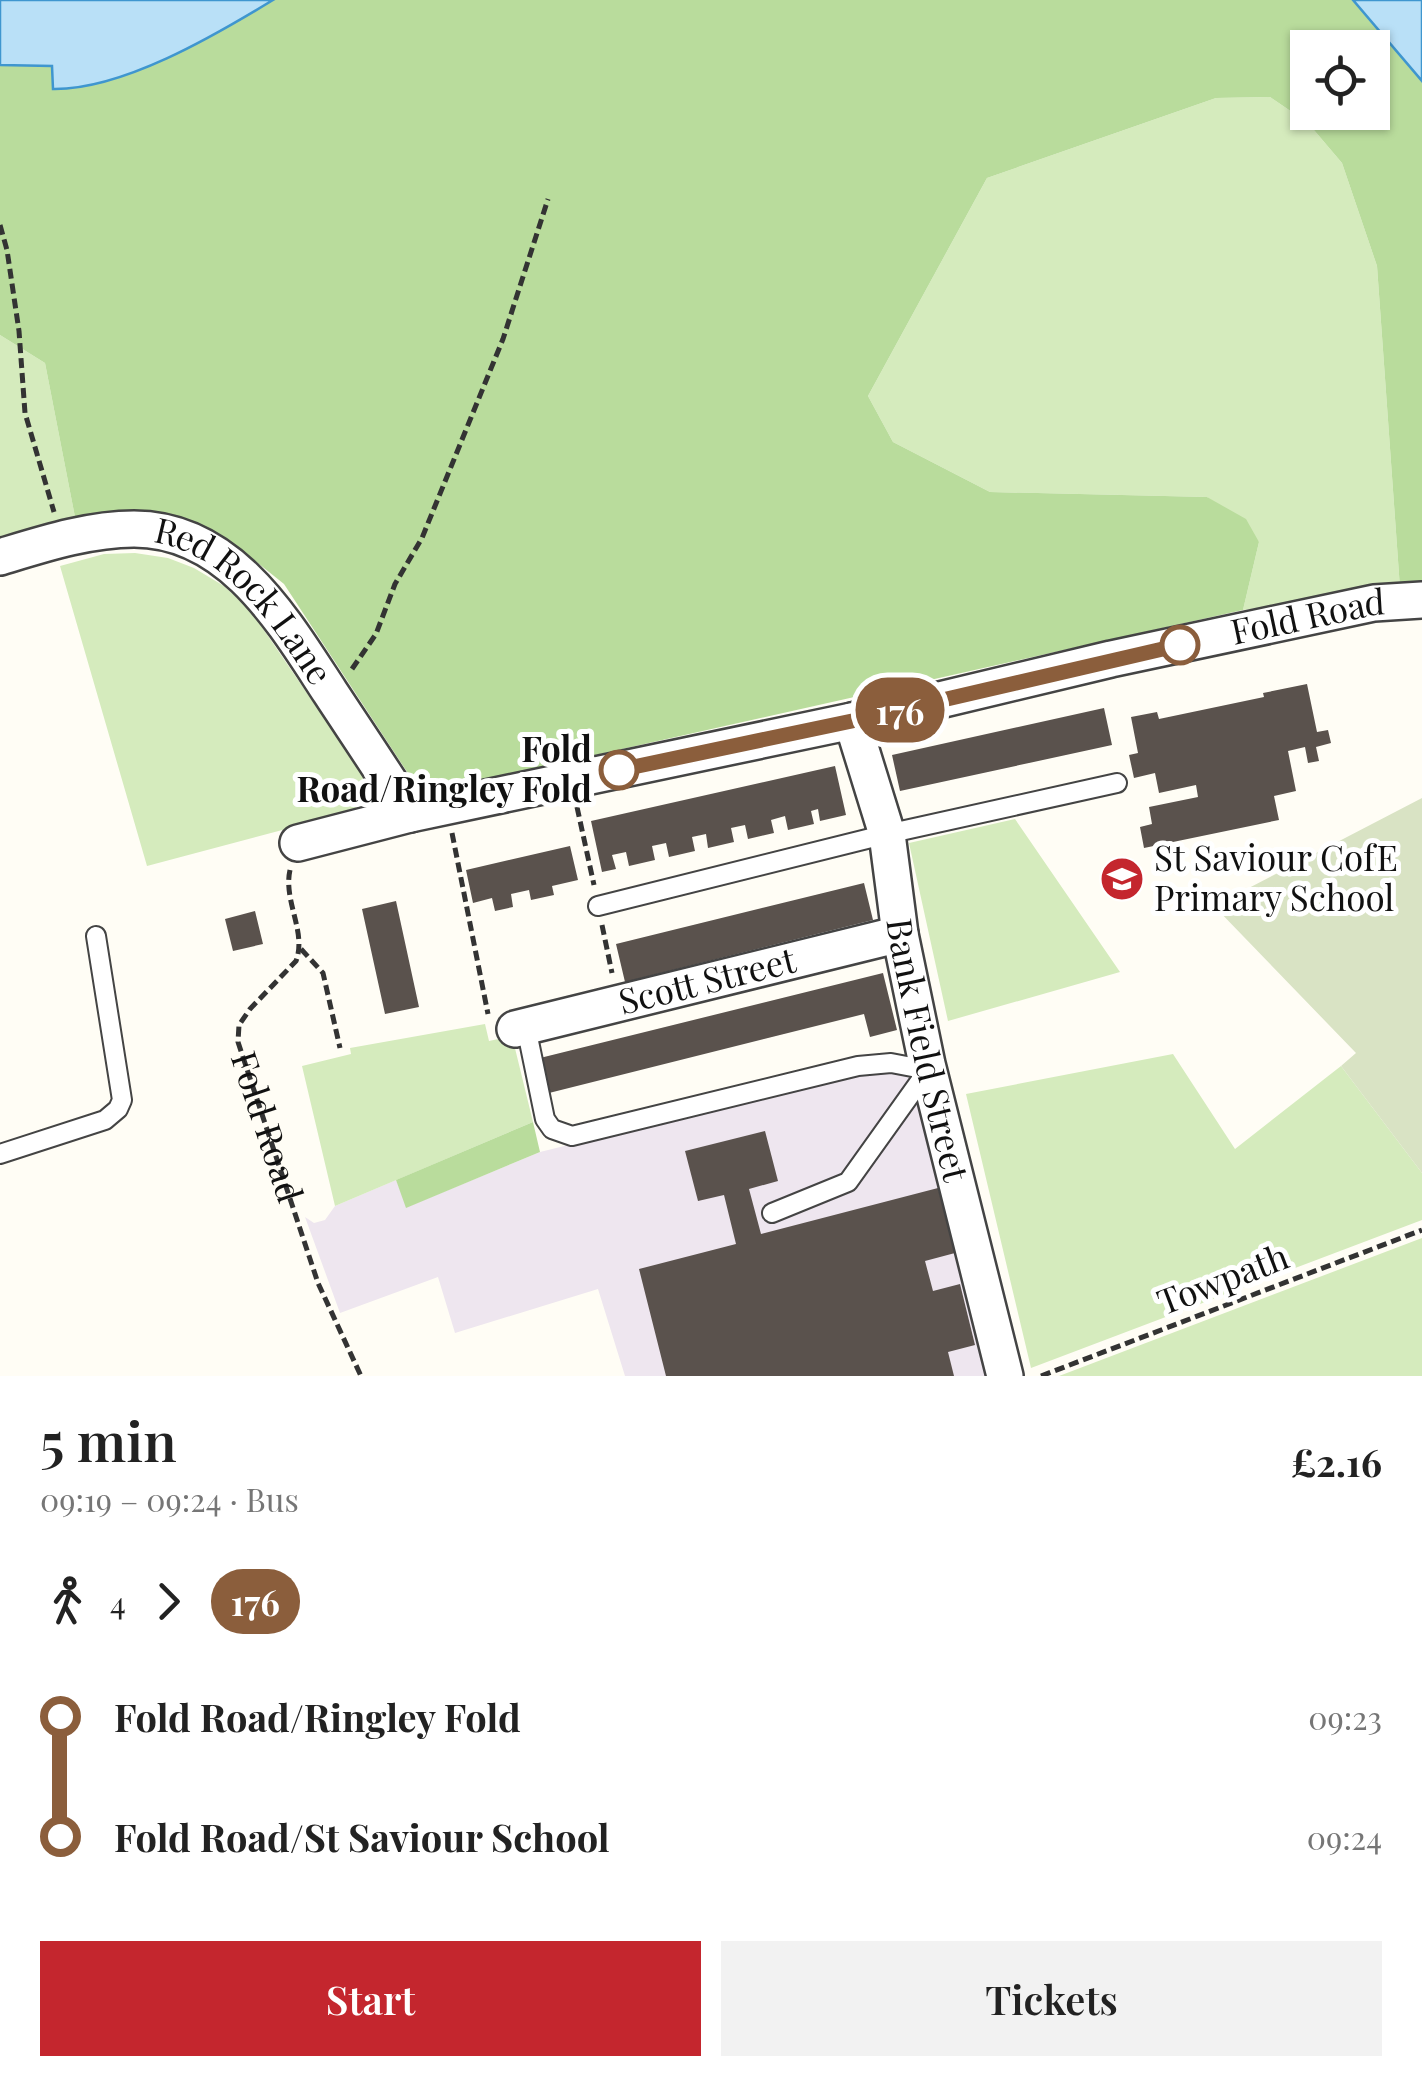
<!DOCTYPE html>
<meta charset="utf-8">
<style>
body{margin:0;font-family:"Playfair Display",serif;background:#f2f2f2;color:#222;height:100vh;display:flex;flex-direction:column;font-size:38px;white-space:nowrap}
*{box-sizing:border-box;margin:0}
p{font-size:32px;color:#767676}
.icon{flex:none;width:55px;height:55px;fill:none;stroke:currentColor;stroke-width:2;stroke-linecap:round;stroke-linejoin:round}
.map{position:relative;height:1376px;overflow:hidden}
.sheet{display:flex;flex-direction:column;background:#fff;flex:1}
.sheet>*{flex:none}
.badge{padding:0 20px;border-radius:32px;font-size:35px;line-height:65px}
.tools{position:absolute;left:1290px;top:30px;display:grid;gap:20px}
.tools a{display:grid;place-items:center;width:100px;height:100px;border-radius:0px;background:#fff;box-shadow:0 2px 8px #0004;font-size:50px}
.map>.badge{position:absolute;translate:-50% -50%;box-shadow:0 0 0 5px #fff}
.legs{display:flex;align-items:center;gap:15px;height:110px;padding:0 40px;font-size:32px}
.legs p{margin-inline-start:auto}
.overview{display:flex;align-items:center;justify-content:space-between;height:170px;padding:0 40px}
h1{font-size:55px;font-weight:600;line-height:75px}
.action{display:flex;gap:20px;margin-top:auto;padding:20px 40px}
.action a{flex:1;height:115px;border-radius:0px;background:#c4262e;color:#fff;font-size:40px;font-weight:600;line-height:115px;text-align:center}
.action a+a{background:#f2f2f2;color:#222}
ul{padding:0 40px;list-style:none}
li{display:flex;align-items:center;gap:35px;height:120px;font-size:38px}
li i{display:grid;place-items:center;width:15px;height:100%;margin:0 12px;background:currentColor}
li i::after{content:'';width:25px;height:25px;margin:-12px;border:8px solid;border-radius:50%;background:#fff}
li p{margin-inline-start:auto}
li:first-child i{background:linear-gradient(#0000 50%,currentColor 0)}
li:last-child i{background:linear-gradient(currentColor 50%,#0000 0)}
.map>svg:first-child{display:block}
.industrial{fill:#eee6ef}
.green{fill:#d5ebbd}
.forest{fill:#b9dc9c;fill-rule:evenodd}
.cemetery{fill:#d9e3c4}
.water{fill:#b9e0f7;stroke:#3f96cf;stroke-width:2.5}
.building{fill:#5a524d}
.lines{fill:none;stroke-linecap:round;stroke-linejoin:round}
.service-casing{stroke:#444;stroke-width:22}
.minor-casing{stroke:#444;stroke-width:40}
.path{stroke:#333;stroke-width:5;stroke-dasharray:10 5;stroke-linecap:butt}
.service{stroke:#fff;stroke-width:18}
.minor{stroke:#fff;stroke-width:35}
.line-1-casing{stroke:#fff;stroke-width:22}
.line-1{stroke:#8b5e3c;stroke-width:15}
.stop-1-dot{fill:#fff;stroke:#8b5e3c;stroke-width:5}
.labels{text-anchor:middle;stroke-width:10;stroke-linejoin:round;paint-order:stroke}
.street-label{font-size:35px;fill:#111;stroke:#fff}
.stop-label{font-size:35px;font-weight:bold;fill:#111;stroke:#fff;text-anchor:end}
.poi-label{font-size:35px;fill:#111;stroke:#fff;text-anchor:start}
</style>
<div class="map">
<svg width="1422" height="1376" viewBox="0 0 1422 1376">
<rect width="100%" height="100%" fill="#fffdf5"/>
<path class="industrial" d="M913,1060L989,1376H625L598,1289L455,1333L438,1277L340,1313L305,1217L314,1223L325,1220L335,1206L396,1180L407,1207L540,1152Z"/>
<path class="green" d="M1270,97L1308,123L1342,163L1377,266L1400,588L1243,610L1259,542L1207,497L990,492L893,442L868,396L987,178L1216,98Z
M0,335L45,363L75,517L0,539Z
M135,553L168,558L194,568L224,586L251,611L365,778V790L354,811L147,866L60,566L104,554Z
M1015,819L1120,972L948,1021L909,843Z
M485,1024L489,1041L512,1036L533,1122L335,1206L302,1066L351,1054L350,1048Z
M1173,1054L1235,1149L1341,1066L1422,1173V1220L1031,1368L966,1094Z
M1422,1238V1376H1059Z"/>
<path class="forest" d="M273,0H1353L1422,81V585L1400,588L1377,266L1342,163L1308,123L1270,97L1216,98L987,178L868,396L893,442L990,492L1207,497L1246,519L1259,542L1243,610L439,790L413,781L284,584L235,545L182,520L131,510L75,517L45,363L0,335V65L53,66L249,15ZM1308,48H1372V112H1308Z
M533,1122L540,1152L406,1208L396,1180Z"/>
<path class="cemetery" d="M1422,798V1173L1341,1066L1356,1053L1214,906Z"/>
<path class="water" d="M0,0H273C214,36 122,90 53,89L52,66L0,65Z
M1353,0H1422V81Z"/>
<path class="building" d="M1307,684L1317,732L1328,730L1331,743L1316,747L1319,761L1308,763L1305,747L1288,751L1296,791L1274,796L1279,820L1144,848L1140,827L1152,824L1149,807L1198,797L1196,785L1159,793L1155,773L1134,778L1129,755L1138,753L1131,717L1157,712L1159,719L1264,697L1263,693Z
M1104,708L1112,745L900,791L892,755Z
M835,766L846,815L820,821L818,809L811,811L814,824L788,830L785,816L771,820L774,833L748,839L745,825L731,828L734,842L708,848L706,834L692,837L695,851L669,857L666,843L652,846L655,860L629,866L626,852L612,855L616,869L602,872L591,821Z
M570,846L578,880L552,886L554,895L531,900L529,890L511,894L513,907L495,911L492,898L473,903L466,870Z
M864,883L873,920L625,982L616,944Z
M396,901L419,1007L385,1014L362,909Z
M255,911L263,944L233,951L225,919Z
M883,973L897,1030L870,1037L864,1014L549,1093L540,1058Z
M765,1131L778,1181L749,1189L761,1234L938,1188L955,1253L925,1261L933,1291L960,1284L975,1345L948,1352L954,1376H666L639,1269L736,1244L724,1195L698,1201L685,1151Z"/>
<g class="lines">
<defs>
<path id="service" d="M598,906L887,834L1117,783
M526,1027L545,1119L552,1129L572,1136L858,1066L891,1063L928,1070L848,1182L772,1213
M0,1154L105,1120L118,1109L122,1100L96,936"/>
<g id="minor">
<path id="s2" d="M0,557C43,544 89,529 134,529C231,529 284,622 330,692C357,733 384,773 410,814"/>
<path id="s3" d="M852,721L887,834L900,934L927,1064L1005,1376"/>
<path id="s4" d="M298,843L410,814L852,721L1111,659L1374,603L1422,600"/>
<path id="s5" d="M515,1029L900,934"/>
</g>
</defs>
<use href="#service" class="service-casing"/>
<use href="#minor" class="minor-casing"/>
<g class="path">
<path d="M0,225L7,250L19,331L25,413L54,512"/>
<path d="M352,669L376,634L395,584L422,538L503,339L548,199"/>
<path d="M577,807L594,885"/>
<path d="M452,833L488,1014"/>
<path id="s1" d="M290,870C283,901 307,932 296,961L250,1009L239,1025L238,1042L318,1283L361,1376"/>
<path d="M602,925L612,973"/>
<path d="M301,949L323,973L340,1048"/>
<path d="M1041,1376L1422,1230"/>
</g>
<use href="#service" class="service"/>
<use href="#minor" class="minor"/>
</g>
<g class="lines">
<defs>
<path id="line-1" d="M619,770L852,721L1180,645"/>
</defs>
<use href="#line-1" class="line-1-casing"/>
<use href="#line-1" class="line-1"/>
</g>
<defs>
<symbol id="school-disc" viewBox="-11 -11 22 22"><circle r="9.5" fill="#c4262e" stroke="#fff"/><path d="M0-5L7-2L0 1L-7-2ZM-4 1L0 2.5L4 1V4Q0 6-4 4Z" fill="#fff"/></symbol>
</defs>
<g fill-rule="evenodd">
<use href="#school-disc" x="1097" y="854" width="50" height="50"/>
</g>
<g class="stop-1-dot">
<circle cx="1180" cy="645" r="18"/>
<circle cx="619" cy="770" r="18"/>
</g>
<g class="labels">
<g class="street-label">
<text dy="12" stroke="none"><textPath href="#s2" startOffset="275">Red Rock Lane</textPath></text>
<text dy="12" stroke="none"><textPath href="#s4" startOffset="1035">Fold Road</textPath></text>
<text dy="12" stroke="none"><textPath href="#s5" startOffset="198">Scott Street</textPath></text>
<text dy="12" stroke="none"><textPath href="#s3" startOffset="338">Bank Field Street</textPath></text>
<text dy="12" stroke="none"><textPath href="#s1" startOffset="285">Fold Road</textPath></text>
<text transform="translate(1223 1280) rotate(-21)" y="12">Towpath</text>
</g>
<g class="stop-label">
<text x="592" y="762">Fold<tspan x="592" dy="40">Road/Ringley Fold</tspan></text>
</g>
<g class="poi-label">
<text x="1154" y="871">St Saviour CofE<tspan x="1154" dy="40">Primary School</tspan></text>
</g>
</g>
</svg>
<div class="tools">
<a><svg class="icon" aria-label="locate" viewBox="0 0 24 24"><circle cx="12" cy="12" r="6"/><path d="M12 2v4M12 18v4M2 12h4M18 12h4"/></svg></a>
</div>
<b class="badge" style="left:900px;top:710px;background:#8b5e3c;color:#fff">176</b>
</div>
<section class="sheet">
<div class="overview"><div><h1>5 min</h1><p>09:19 – 09:24 · Bus</p></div><b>£2.16</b></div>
<div class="legs"><svg class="icon" aria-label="walk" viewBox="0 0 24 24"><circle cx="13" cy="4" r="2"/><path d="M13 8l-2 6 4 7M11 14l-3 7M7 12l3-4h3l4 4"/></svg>4<svg class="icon" aria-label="forward" viewBox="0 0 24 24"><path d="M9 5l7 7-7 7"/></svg><b class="badge" style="background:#8b5e3c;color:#fff">176</b></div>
<ul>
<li><i style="color:#8b5e3c"></i><b>Fold Road/Ringley Fold</b><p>09:23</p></li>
<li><i style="color:#8b5e3c"></i><b>Fold Road/St Saviour School</b><p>09:24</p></li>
</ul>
<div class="action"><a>Start</a><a>Tickets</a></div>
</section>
